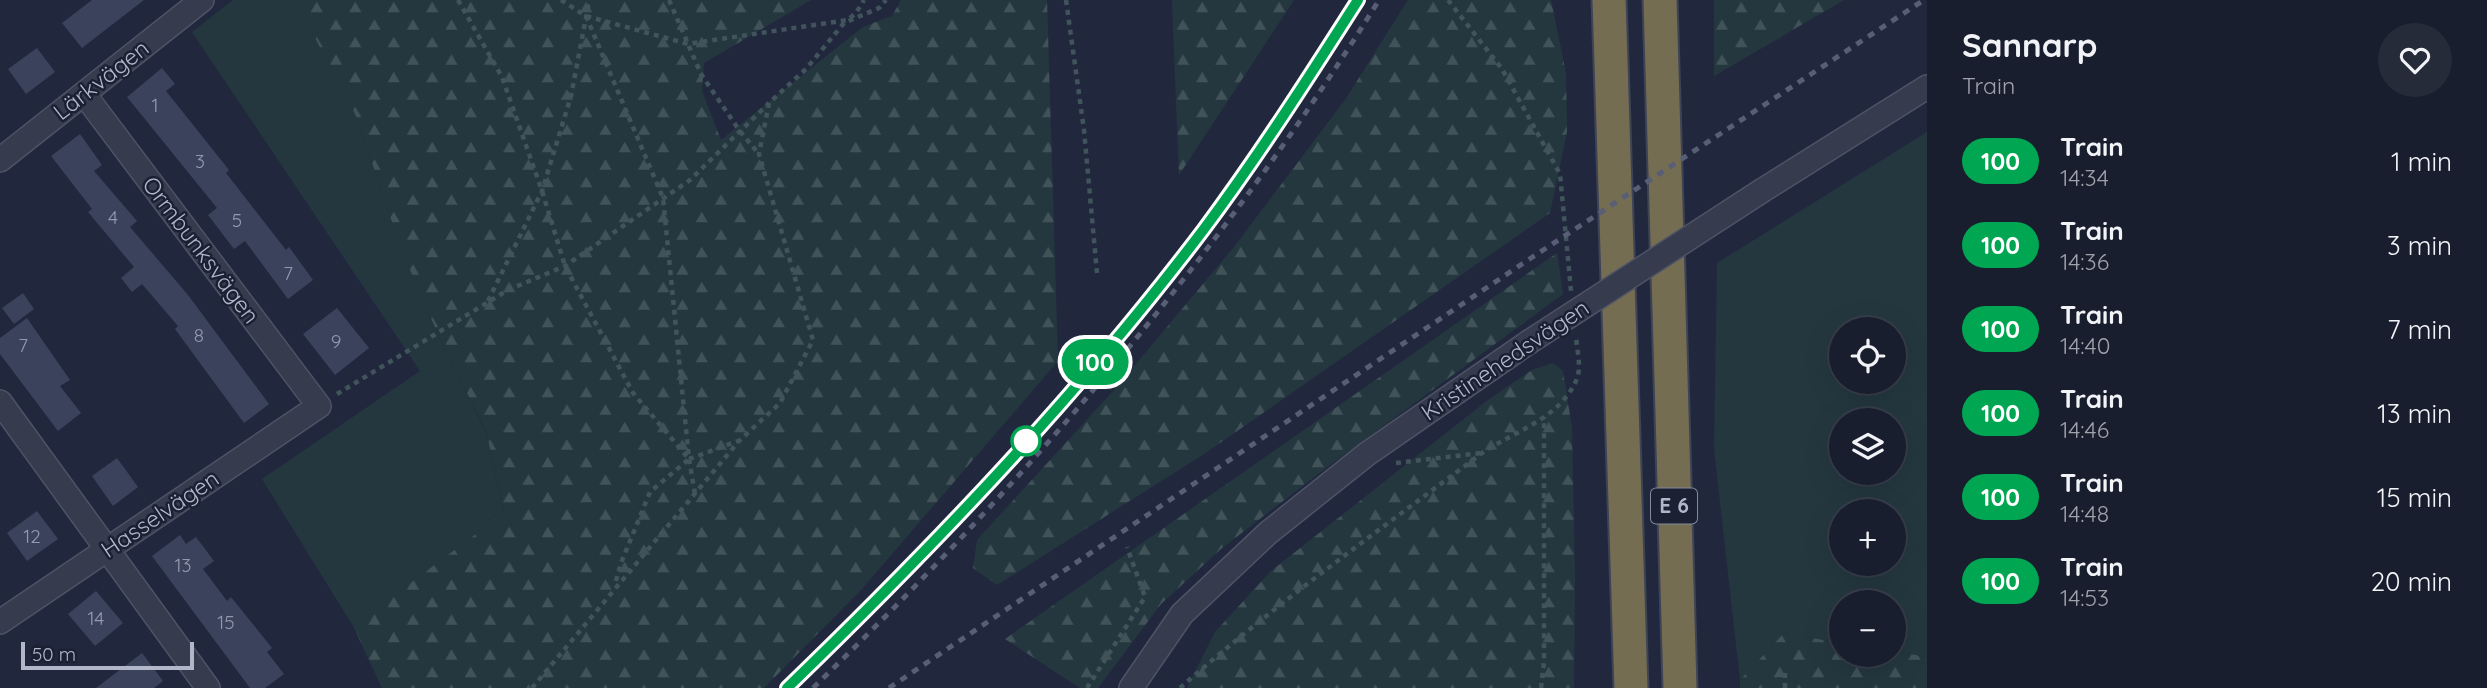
<!DOCTYPE html>
<meta charset="utf-8">
<style>
body{margin:0;font-family:Quicksand,sans-serif;background:#262b3a;color:#f1f3f6;height:100vh;display:flex;flex-direction:column;font-size:26px;white-space:nowrap}
*{box-sizing:border-box;margin:0}
p{font-size:23px;color:#9fa2aa}
.icon{flex:none;width:38px;height:38px;fill:none;stroke:currentColor;stroke-width:2;stroke-linecap:round;stroke-linejoin:round}
.map{position:relative;flex:1;overflow:hidden}
.details{display:flex;flex-direction:column;background:#191e2e;width:560px}
.details>*{flex:none}
.badge{padding:0 14px;border-radius:23px;font-size:24px;line-height:46px}
.fabs{position:absolute;left:1829px;top:317px;display:grid;gap:14px}
.fabs a{display:grid;place-items:center;width:77px;height:77px;border-radius:50%;background:#191e2e;box-shadow:0 7px 28px #0002,0 0 0 2px #373c4a;font-size:35px}
.scale{position:absolute;left:21px;bottom:18px;width:173px;box-sizing:border-box;padding-left:7px;border:4px solid #b1b6c9;border-top:0;font-size:19px;line-height:24px;white-space:nowrap;color:#b1b6c9;-webkit-text-stroke:5px #1b2033;paint-order:stroke}
.map>.badge{position:absolute;translate:-50% -50%;box-shadow:0 0 0 4px #fff}
.round{display:grid;place-items:center;flex:none;width:74px;height:74px;border-radius:37px;background:#262b3a}
.headline{display:flex;align-items:center;justify-content:space-between;height:119px;padding:0 35px}
h1{font-size:33px;font-weight:800;line-height:52px}
ul{padding:0;list-style:none}
li{display:flex;align-items:center;gap:21px;height:84px;padding:0 35px}
li div{flex:1}
li b{display:block;font-size:26px}
li em{font-style:normal}
li .badge{min-width:77px;font-weight:700;text-align:center}
main{display:flex;flex:1;min-height:0}
.map>svg:first-child{display:block}
.green{fill:#24373f;fill-rule:evenodd}
.forest{fill:url(#forest-firs)}
.building{fill:#3b425c}
.lines{fill:none;stroke-linecap:round;stroke-linejoin:round}
.minor-casing{stroke:#4e5366;stroke-width:26}
.highway-casing{stroke:#3e4356;stroke-width:37}
.path{stroke:#41545c;stroke-width:4.5;stroke-dasharray:5 5;stroke-linecap:butt}
.minor{stroke:#363b4e;stroke-width:23}
.highway{stroke:#756d52;stroke-width:33}
.rail{stroke:#575e75;stroke-width:5;stroke-dasharray:7 7;stroke-linecap:butt}
.minor-bridge-casing{stroke:#4e5366;stroke-width:26;stroke-linecap:butt}
.minor-bridge{stroke:#363b4e;stroke-width:23}
.line-casing{stroke:#fff;stroke-width:16}
.line{stroke:#00a651;stroke-width:10}
.stop-dot{fill:#fff;stroke:#00a651;stroke-width:3.5}
.labels{text-anchor:middle;stroke-width:5;stroke-linejoin:round;paint-order:stroke}
.number-label{font-size:19px;fill:#9499ae}
.shield{fill:#1b2033;stroke:#84899c;stroke-width:2}
.shield-label{font-size:21px;font-weight:bold;fill:#b1b6c9}
.street-label{font-size:23px;fill:#b1b6c9;stroke:#1b2033}
</style>
<main>
<div class="map">
<svg width="1927" height="688" viewBox="0 0 1927 688">
<defs>
<pattern id="forest-firs" width="22" height="20" patternUnits="userSpaceOnUse" patternTransform="scale(1.75)"><rect width="22" height="20" fill="#24373f"/><path d="M5 1l3.5 6h-7zM16 11l3.5 6h-7z" fill="#415259"/></pattern>
</defs>
<rect width="100%" height="100%" fill="#21283e"/>
<path class="green" d="M233,0H295L357,118L401,249L440,339L486,432L504,514L353,626L262,479L420,371L192,32Z
M1927,132V657L1894,651V602H1841V643L1784,633L1740,680L1714,449L1717,263ZM1841,329H1894V382H1841ZM1841,420H1894V472H1841ZM1841,511H1894V564H1841Z"/>
<path class="forest" d="M295,0H811L704,63L702,91L721,140L863,27L892,16L901,0H1047L1058,361L861,590L764,688H382L353,626L504,513L486,431L440,339L401,249L357,118Z
M1172,0H1294L1179,175L1172,3Z
M1408,0H1551L1566,73L1567,132L1550,213L1207,452L997,585L973,568L977,540L1115,389L1234,247L1345,100Z
M1714,0H1844L1714,76Z
M1557,253L1563,294L1318,474L1221,549L1161,604L1098,688H1080L1005,639Z
M1553,363L1563,371L1572,428L1575,577L1574,688H1187L1215,632L1271,571L1488,400L1532,370Z
M1784,633L1841,643V654H1894V651L1927,657V688H1740V680Z"/>
<path class="building" d="M92,0H144L82,48L62,23Z
M37,48L55,72L26,94L8,69Z
M162,68L175,84L166,91L229,170L226,173L286,250L289,247L313,280L288,299L245,241L234,249L208,215L217,208L127,97Z
M80,134L102,165L94,171L137,221L130,227L188,295L269,404L244,423L175,329L178,326L142,284L132,292L121,278L134,267L88,212L92,209L51,156Z
M23,293L34,309L14,324L2,308Z
M337,308L369,348L335,375L303,334Z
M27,318L70,380L60,386L81,413L58,431L0,354V338Z
M117,458L138,487L113,506L92,476Z
M37,511L58,539L27,561L7,533Z
M180,535L186,544L196,537L214,561L203,569L227,601L231,597L272,648L267,652L284,674L265,688H250L152,556Z
M96,591L123,623L95,646L68,614Z
M142,653L163,681L154,688H96Z"/>
<g class="lines">
<defs>
<path id="minor" d="M0,160L202,0
M1763,190L1927,87
M0,402L208,688
M0,622L319,406L84,94
M1131,688L1182,614L1268,533L1367,454L1529,342"/>
<path id="highway" d="M1609,0L1631,688
M1660,0L1680,688"/>
</defs>
<use href="#minor" class="minor-casing"/>
<use href="#highway" class="highway-casing"/>
<path class="path" d="M458,0L502,77L542,191L565,266L633,393L689,459L650,492L621,563L615,584
M561,0L586,16L688,44L847,20
M669,0L701,74L739,130L759,154
M1066,0L1084,130L1097,273
M1448,0L1502,69L1560,174L1571,291
M586,16L663,198L689,459L695,494
M850,18L856,13L864,0
M488,301L542,191L571,96L588,7L587,0
M337,394L508,290L565,266L690,180L768,104
M689,459L738,441
M1396,463L1481,453
M1785,673V688
M532,688L739,441L780,403L813,340L759,154L769,103L806,69L844,23L879,8L886,0
M1087,688L1145,597L1127,547
M1180,688C1274,605 1377,532 1478,456C1505,436 1545,424 1566,397C1584,374 1579,365 1576,338
M1541,688L1544,662V417"/>
<use href="#minor" class="minor"/>
<use href="#highway" class="highway"/>
<path class="rail" d="M787,688C936,545 1079,393 1204,229C1259,155 1308,77 1358,0
M813,688C1026,482 1223,252 1379,0
M889,688L1528,260L1924,0"/>
<defs>
<path id="minor-bridge" d="M1529,342L1763,190"/>
</defs>
<use href="#minor-bridge" class="minor-bridge-casing"/>
<use href="#minor-bridge" class="minor-bridge"/>
</g>
<g class="lines">
<defs>
<path id="line" d="M787,688C935,545 1080,393 1204,229C1259,155 1309,77 1358,0"/>
</defs>
<use href="#line" class="line-casing"/>
<use href="#line" class="line"/>
</g>
<circle class="stop-dot" cx="1026" cy="441" r="14"/>
<g class="labels">
<g class="number-label">
<text x="155" y="112">1</text>
<text x="200" y="168">3</text>
<text x="113" y="224">4</text>
<text x="237" y="227">5</text>
<text x="288" y="280">7</text>
<text x="199" y="342">8</text>
<text x="336" y="348">9</text>
<text x="23" y="352">7</text>
<text x="32" y="543">12</text>
<text x="183" y="572">13</text>
<text x="96" y="625">14</text>
<text x="226" y="629">15</text>
</g>
<rect class="shield" x="1651" y="488.5" width="46" height="35" rx="5"/>
<g class="shield-label">
<text x="1674" y="513">E 6</text>
</g>
<g class="street-label">
<text transform="translate(101 80) rotate(-38)" y="8">Lärkvägen</text>
<text transform="translate(201 250) rotate(53)" y="8">Ormbunksvägen</text>
<text transform="translate(1505 360) rotate(-34)" y="8">Kristinehedsvägen</text>
<text transform="translate(160 514) rotate(-34)" y="8">Hasselvägen</text>
</g>
</g>
</svg>
<div class="fabs">
<a><svg class="icon" aria-label="locate" viewBox="0 0 24 24"><circle cx="12" cy="12" r="6"/><path d="M12 2v4M12 18v4M2 12h4M18 12h4"/></svg></a>
<a><svg class="icon" aria-label="layers" viewBox="0 0 24 24"><path d="M12 4l9 5-9 5-9-5zM3 14l9 5 9-5"/></svg></a>
<a>+</a>
<a>−</a>
</div>
<div class="scale">50 m</div>
<b class="badge" style="left:1095px;top:362px;background:#00a651;color:#fff">100</b>
</div>
<section class="details">
<div class="headline"><div><h1>Sannarp</h1><p>Train</p></div><a class="round"><svg class="icon" aria-label="heart" viewBox="0 0 24 24"><path d="M12 20l-8-8c-3-5 5-10 8-4 3-6 11-1 8 4z"/></svg></a></div>
<ul>
<li><span class="badge" style="background:#00a651;color:#fff">100</span><div><b>Train</b><p>14:34</p></div><em>1 min</em></li>
<li><span class="badge" style="background:#00a651;color:#fff">100</span><div><b>Train</b><p>14:36</p></div><em>3 min</em></li>
<li><span class="badge" style="background:#00a651;color:#fff">100</span><div><b>Train</b><p>14:40</p></div><em>7 min</em></li>
<li><span class="badge" style="background:#00a651;color:#fff">100</span><div><b>Train</b><p>14:46</p></div><em>13 min</em></li>
<li><span class="badge" style="background:#00a651;color:#fff">100</span><div><b>Train</b><p>14:48</p></div><em>15 min</em></li>
<li><span class="badge" style="background:#00a651;color:#fff">100</span><div><b>Train</b><p>14:53</p></div><em>20 min</em></li>
</ul>
</section>
</main>
